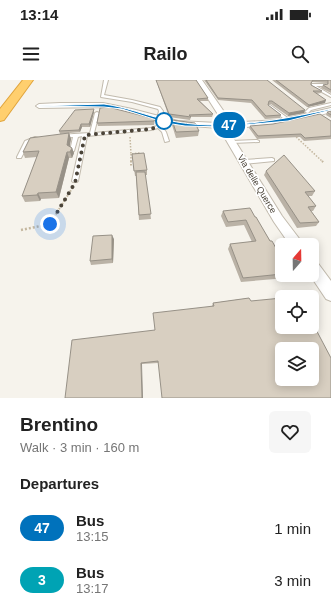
<!DOCTYPE html>
<meta charset="utf-8">
<style>
body{margin:0;font-family:Arial,sans-serif;background:#f6f6f6;color:#222;height:100vh;display:flex;flex-direction:column;font-size:15px;white-space:nowrap}
*{box-sizing:border-box;margin:0}
p{font-size:13px;color:#767676}
.icon{flex:none;width:22px;height:22px;fill:none;stroke:currentColor;stroke-width:2;stroke-linecap:round;stroke-linejoin:round}
.map{position:relative;height:318px;overflow:hidden}
.sheet{display:flex;flex-direction:column;background:#fff;flex:1}
.sheet>*{flex:none}
.badge{padding:0 8px;border-radius:13px;font-size:14px;line-height:26px}
.needle{width:26px;rotate:20deg}
.fabs{position:absolute;left:275px;top:158px;display:grid;gap:8px}
.fabs a{display:grid;place-items:center;width:44px;height:44px;border-radius:6px;background:#fff;box-shadow:0 2px 10px #0003;font-size:20px}
.you{position:absolute;width:20px;height:20px;margin:-10px;border:3px solid #fff;border-radius:50%;background:#1a73e8;box-shadow:0 0 0 6px #1a73e833}
.map>.badge{position:absolute;translate:-50% -50%;box-shadow:0 0 0 2px #fff}
h2{padding:0 20px;font-size:15px;line-height:36px}
.round{display:grid;place-items:center;flex:none;width:42px;height:42px;border-radius:6px;background:#f6f6f6}
.head{display:flex;align-items:center;justify-content:space-between;height:68px;padding:0 20px}
h1{font-size:19px;font-weight:700;line-height:30px}
ul{padding:0;list-style:none}
li{display:flex;align-items:center;gap:12px;height:52px;padding:0 20px}
li div{flex:1}
li b{display:block;font-size:15px}
li em{font-style:normal}
li .badge{min-width:44px;font-weight:700;text-align:center}
.status{display:flex;justify-content:space-between;align-items:center;height:28px;padding:0 20px;background:#fff;direction:ltr}
.status svg{height:11px;fill:currentColor}
header{display:flex;justify-content:space-between;align-items:center;height:52px;padding:0 20px;background:#fff;font-size:18px;font-weight:700}
.map>svg:first-child{display:block}
.lines{fill:none;stroke-linecap:round;stroke-linejoin:round}
.service-casing{stroke:#c2bbae;stroke-width:2}
.minor-casing{stroke:#c2bbae;stroke-width:2}
.motorway-casing{stroke:#e0a43c;stroke-width:2}
.path-far2{stroke:#c4b79f;stroke-width:1.5;stroke-dasharray:1.5 1.5;stroke-linecap:butt}
.path-far1{stroke:#c4b79f;stroke-width:2;stroke-dasharray:1.5 1.5;stroke-linecap:butt}
.path{stroke:#c4b79f;stroke-width:2.5;stroke-dasharray:2 2;stroke-linecap:butt}
.service{fill:#fff;fill-rule:evenodd}
.minor{fill:#fff;fill-rule:evenodd}
.motorway{fill:#ffcf6e;fill-rule:evenodd}
.wall{fill:#bab2a6}
.shaded-wall{fill:#979187}
.building{fill:#d8cfc1;stroke:#979187;fill-rule:evenodd}
.line{fill:#0072bc;stroke:#fff}
.walk{stroke:#4b4439;stroke-width:4;stroke-dasharray:0 7.2}
.stop-dot{fill:#fff;stroke:#0072bc;stroke-width:2}
.labels{text-anchor:middle;stroke-width:3.5;stroke-linejoin:round;paint-order:stroke}
.far-street-label{font-size:9px;fill:#4b4439;stroke:#fff}
</style>
<div class="status"><b>13:14</b><svg viewBox="0 0 49 12"><path d="M0 12V9h3v3zM5 12V6h3v6zM10 12V3h3v9zM15 12V0h3v12zM26 1h20v11H26zM47 4h2v5h-2z"/></svg></div>
<header><svg class="icon" aria-label="menu" viewBox="0 0 24 24"><path d="M4 6h16M4 12h16M4 18h16"/></svg>Railo<svg class="icon" aria-label="search" viewBox="0 0 24 24"><circle cx="10" cy="10" r="6"/><path d="M15 15l6 6"/></svg></header>
<div class="map">
<svg width="331" height="318" viewBox="0 0 331 318">
<rect width="100%" height="100%" fill="#f6f3ec"/>
<g class="lines">
<defs>
<path id="service" d="M104,0H108L104,15L132,20L160,27L163,31L160,40L157,39L159,31L158,29L132,22L101,17Z
M312,4H326L325,6H316L331,15V17L311,6Z
M331,23V25L311,30L308,33L305,32L309,28Z
M268,25H270L289,39V41H287L268,27Z
M97,32L99,33L94,53L151,48L160,45L166,40L168,41L162,47L166,52L169,61L165,62L162,52L158,48L151,50L87,56L78,101L77,102H73L72,101L82,56L78,57L74,71L72,72L70,71L73,57L61,58L59,57C68,53 80,54 90,53L95,33Z
M35,57L39,58L29,63L21,78H17V77L25,61Z
M257,60L259,61V62L232,63L230,62L232,61Z
M272,78L274,79V81L244,84L241,82L244,80Z"/>
<path id="minor" d="M196,0H202L227,36L226,43L278,40L331,28V32C297,42 263,47 227,48L282,136L304,165H290L274,142L219,48L178,45L131,33L103,27L39,28L36,26L39,24L60,23H103L132,29L178,41L218,43L219,36Z
M312,180L317,182L331,201V221L326,219L310,195H312Z"/>
<path id="motorway" d="M23,0H33L4,40L0,41V29Z"/>
</defs>
<use href="#service" class="service-casing"/>
<use href="#minor" class="minor-casing"/>
<use href="#motorway" class="motorway-casing"/>
<path class="path-far2" d="M294,55L323,82
M130,57L131,74L139,73L142,75
M131,74V82"/>
<path class="path-far1" d="M131,81V86
M322,81L324,83
M51,142L73,107"/>
<path class="path" d="M21,150L50,144L52,141"/>
<use href="#service" class="service"/>
<use href="#minor" class="minor"/>
<use href="#motorway" class="motorway"/>
</g>
<path class="wall" d="M156,0H196L208,18V21H200L213,34L212,37H191L190,40L169,37Z
M204,0H267L304,33L288,36L271,24H268V25L281,35L280,38L265,39L251,23L218,20Z
M272,0H331V13L321,8L323,5L327,4V3L312,2L311,4V5L322,11L321,13L316,14L325,23L307,27Z
M331,31V38L326,35L327,32Z
M94,32L90,47H82L80,52L60,54L59,51Z
M155,39L154,45L98,46L97,43Z
M172,40L199,51L198,56L176,58L172,45Z
M331,41V59L304,61L300,57L257,59L249,48L250,46Z
M69,53L71,59L69,67L72,68L74,73L72,78H69L59,118L41,119L40,121L25,122L22,116L37,77L25,78L23,72Z
M132,74L147,90V95H145L151,139L139,140L136,96H135Z
M266,91L315,111L312,116H308L316,126L313,131H311L319,142L316,146L297,148L264,95Z
M223,131L255,137L282,179V195H289L287,198L241,202L228,169L230,164L252,162L244,145L226,147L221,136Z
M114,159L113,183L91,185L90,181Z
M249,218L158,283L142,284L65,318L155,250L212,226L213,223Z"/>
<path class="shaded-wall" d="M326,20L325,23L307,27L309,25Z
M94,29V32L90,47L89,44Z
M305,30L304,33L288,36L289,33Z
M81,44L82,47L80,52L79,50Z
M69,53L71,59L69,71L67,65Z
M72,68L74,73L72,78L70,72Z
M67,72L69,78L59,118L56,112Z
M38,113L41,119L40,121L37,115Z
M112,155L114,159L113,183L112,179Z
M141,283L142,284L143,318H142Z"/>
<path class="building" d="M156,0H196L208,18L197,19L213,34L189,35L191,37L169,34Z
M206,0H267L305,30L289,33L272,21H269L268,25L281,35L266,36L252,20L218,18Z
M276,0H331V10L323,5L328,4V0H313L311,3V5L322,11H313L326,20L309,25Z
M108,27L155,39L154,41L97,43L100,28Z
M94,29L89,44H81L79,50L59,51L75,30Z
M331,31V35L327,32Z
M320,34L331,41V56L305,58L301,54L258,56L250,46L273,44Z
M172,40L195,43L199,51L176,52Z
M69,53L67,65L72,68L70,72H67L56,112L38,113L37,115L22,116L39,71L23,72L30,58Z
M144,73L147,90L134,91L132,74Z
M284,75L315,111L305,112L316,126L308,127L319,142L300,143L266,91Z
M136,92H145L151,134L139,135Z
M250,128L255,137H256L270,161H272L282,179V194L243,198L230,164L256,161L246,140L228,142L223,131Z
M112,155V179L90,181L93,156Z
M249,218L251,221L282,218V247H312V242L331,278V318H162L158,281L141,283L142,318H65L72,260L155,250L153,233L214,226L213,223ZM282,269H312V299H282Z"/>
<path class="line" d="M104,24C126,27 145,35 167,40C218,52 280,40 331,29V30L288,41L222,47L185,46L166,43L122,29L104,27L37,26Z"/>
<g class="lines">
<path class="walk" d="M50,144L75,103L85,55L151,49L161,46L166,41H164"/>
</g>
<circle class="stop-dot" cx="164" cy="41" r="8"/>
<g class="labels">
<g class="far-street-label">
<text transform="translate(257 104) rotate(59)" y="3">Via delle Querce</text>
</g>
</g>
</svg>
<div class="fabs">
<a><svg class="needle" viewBox="-14 -14 28 28"><path d="M0-13l5 13h-10z" fill="#e53935"/><path d="M0 13l5-13h-10z" fill="#767676"/></svg></a>
<a><svg class="icon" aria-label="locate" viewBox="0 0 24 24"><circle cx="12" cy="12" r="6"/><path d="M12 2v4M12 18v4M2 12h4M18 12h4"/></svg></a>
<a><svg class="icon" aria-label="layers" viewBox="0 0 24 24"><path d="M12 4l9 5-9 5-9-5zM3 14l9 5 9-5"/></svg></a>
</div>
<div class="you" style="left:50px;top:144px"></div>
<b class="badge" style="left:229px;top:45px;background:#0072bc;color:#fff">47</b>
</div>
<section class="sheet">
<div class="head"><div><h1>Brentino</h1><p>Walk · 3 min · 160 m</p></div><a class="round"><svg class="icon" aria-label="heart" viewBox="0 0 24 24"><path d="M12 20l-8-8c-3-5 5-10 8-4 3-6 11-1 8 4z"/></svg></a></div>
<h2>Departures</h2>
<ul>
<li><span class="badge" style="background:#0072bc;color:#fff">47</span><div><b>Bus</b><p>13:15</p></div><em>1 min</em></li>
<li><span class="badge" style="background:#00a3b4;color:#fff">3</span><div><b>Bus</b><p>13:17</p></div><em>3 min</em></li>
</ul>
</section>
